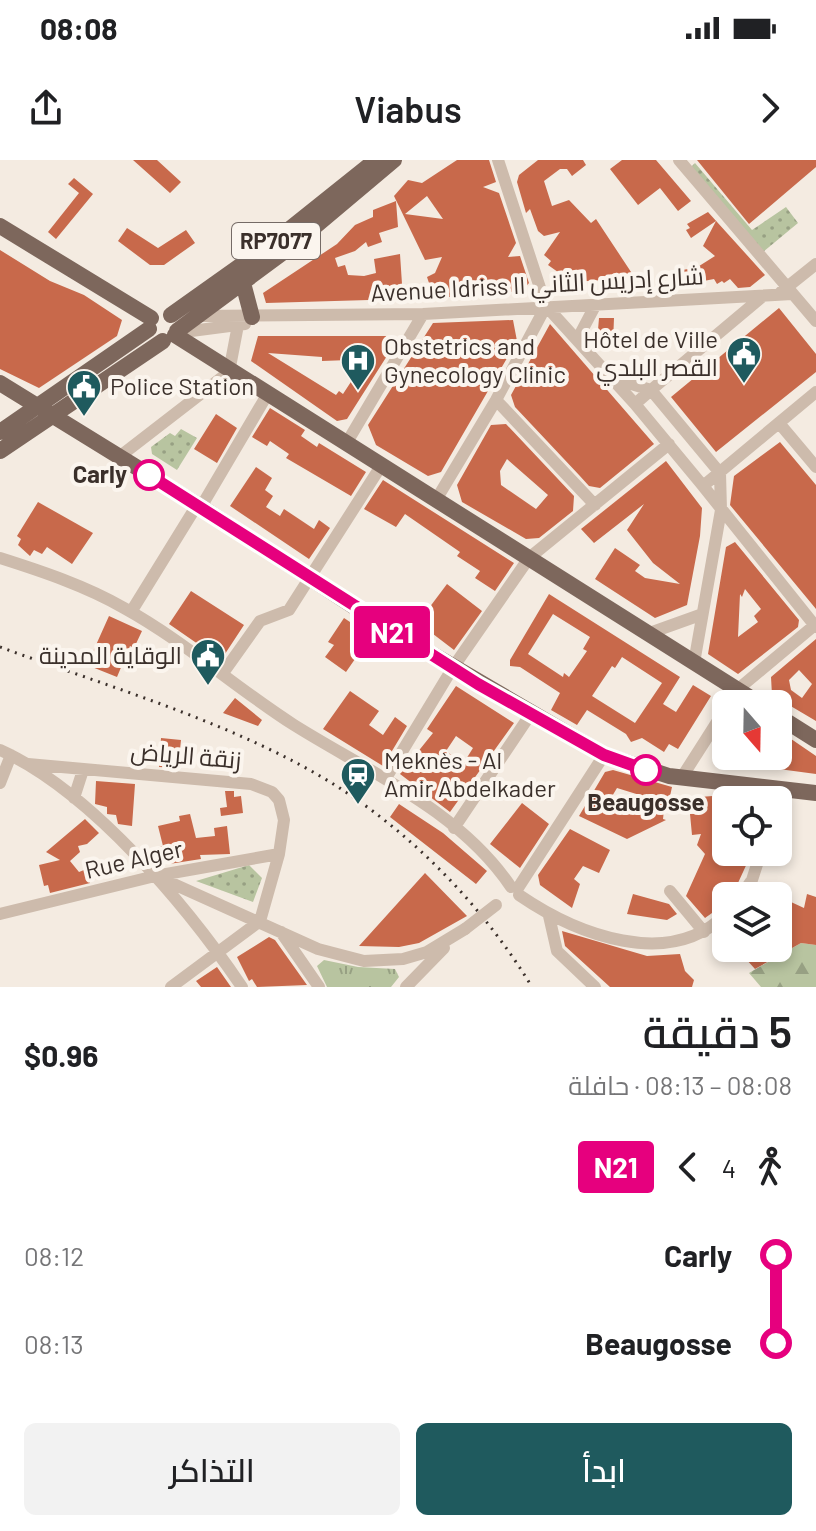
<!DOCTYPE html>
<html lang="ar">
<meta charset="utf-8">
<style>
body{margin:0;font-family:Barlow,Cairo,sans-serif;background:#f2f2f2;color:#202124;direction:rtl;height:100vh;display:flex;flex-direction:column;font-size:30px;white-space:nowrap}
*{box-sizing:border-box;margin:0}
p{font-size:26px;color:#757577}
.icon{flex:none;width:44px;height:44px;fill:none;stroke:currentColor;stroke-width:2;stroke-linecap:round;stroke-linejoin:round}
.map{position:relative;height:827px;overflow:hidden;direction:ltr}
.side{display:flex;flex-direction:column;background:#fff;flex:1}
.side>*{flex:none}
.badge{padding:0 16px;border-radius:6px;font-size:28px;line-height:52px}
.needle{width:52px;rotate:160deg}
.tools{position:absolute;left:712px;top:530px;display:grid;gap:16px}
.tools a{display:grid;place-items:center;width:80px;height:80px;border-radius:12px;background:#fff;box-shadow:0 4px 12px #0003;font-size:40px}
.map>.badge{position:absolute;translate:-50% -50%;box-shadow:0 0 0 4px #fff}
.legs{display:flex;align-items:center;gap:12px;height:88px;padding:0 24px;font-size:26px}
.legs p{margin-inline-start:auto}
.head{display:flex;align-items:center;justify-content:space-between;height:136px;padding:0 24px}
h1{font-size:44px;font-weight:600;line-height:60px}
.button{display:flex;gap:16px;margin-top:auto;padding:16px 24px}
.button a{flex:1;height:92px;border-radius:12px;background:#1f5a5e;color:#fff;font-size:32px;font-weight:600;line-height:92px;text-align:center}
.button a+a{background:#f2f2f2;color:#202124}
ul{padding:0 24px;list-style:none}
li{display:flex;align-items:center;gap:28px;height:88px;font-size:30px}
li i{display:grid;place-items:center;width:12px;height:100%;margin:0 10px;background:currentColor}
li i::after{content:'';width:20px;height:20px;margin:-10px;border:6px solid;border-radius:50%;background:#fff}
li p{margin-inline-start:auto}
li:first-child i{background:linear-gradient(#0000 50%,currentColor 0)}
li:last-child i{background:linear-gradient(currentColor 50%,#0000 0)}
.status{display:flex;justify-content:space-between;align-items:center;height:56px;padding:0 40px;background:#fff;direction:ltr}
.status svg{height:22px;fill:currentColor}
header{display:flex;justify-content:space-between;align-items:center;height:104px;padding:0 24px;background:#fff;font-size:36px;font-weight:600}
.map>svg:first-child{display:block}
.grass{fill:url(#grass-dots)}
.forest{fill:url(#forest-firs)}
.park{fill:url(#park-tufts)}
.building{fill:#c8694b;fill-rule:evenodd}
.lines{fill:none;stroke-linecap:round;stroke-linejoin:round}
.minor{stroke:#cdbbac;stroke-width:12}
.major{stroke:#7d675c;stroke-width:16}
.rail{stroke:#3b302b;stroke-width:3;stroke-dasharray:2 6;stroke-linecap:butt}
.minor-bridge{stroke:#cdbbac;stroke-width:12}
.line-1-casing{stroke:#fff;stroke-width:18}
.line-1{stroke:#e6007e;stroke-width:12}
.stop-1-dot{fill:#fff;stroke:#e6007e;stroke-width:4}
.labels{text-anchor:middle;stroke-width:8;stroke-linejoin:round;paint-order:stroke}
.shield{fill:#fbf5ee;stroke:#756b66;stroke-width:2}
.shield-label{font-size:22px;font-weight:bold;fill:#3b302b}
.street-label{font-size:24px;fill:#3b302b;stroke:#fbf5ee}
.poi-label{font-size:24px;fill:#3b302b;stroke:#fbf5ee;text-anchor:start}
.stop-label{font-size:24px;font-weight:bold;fill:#3b302b;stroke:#fbf5ee;text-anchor:end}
</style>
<div class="status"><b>08:08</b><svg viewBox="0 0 49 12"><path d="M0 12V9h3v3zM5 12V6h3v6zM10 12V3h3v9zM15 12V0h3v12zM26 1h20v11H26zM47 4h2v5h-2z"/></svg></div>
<header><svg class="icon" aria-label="forward" viewBox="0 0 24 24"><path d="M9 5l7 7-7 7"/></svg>Viabus<svg class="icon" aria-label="share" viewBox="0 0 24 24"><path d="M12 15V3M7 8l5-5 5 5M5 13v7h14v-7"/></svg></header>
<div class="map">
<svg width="816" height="827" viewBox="0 0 816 827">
<defs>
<pattern id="grass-dots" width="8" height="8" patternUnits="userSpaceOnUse" patternTransform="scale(2)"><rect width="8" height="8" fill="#b8c4a0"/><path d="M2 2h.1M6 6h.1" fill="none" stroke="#97a083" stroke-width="1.8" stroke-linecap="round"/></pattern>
<pattern id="forest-firs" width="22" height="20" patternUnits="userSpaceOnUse" patternTransform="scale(2)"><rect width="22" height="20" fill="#b8c4a0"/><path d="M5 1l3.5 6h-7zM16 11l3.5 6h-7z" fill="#97a083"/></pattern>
<pattern id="park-tufts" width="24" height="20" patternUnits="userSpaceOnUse" patternTransform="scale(2)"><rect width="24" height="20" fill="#b8c4a0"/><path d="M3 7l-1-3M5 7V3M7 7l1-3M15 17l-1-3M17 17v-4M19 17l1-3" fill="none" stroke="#97a083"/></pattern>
</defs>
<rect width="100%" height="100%" fill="#f4ebe1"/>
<path class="grass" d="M695,3L752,70L786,47L798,63L763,92L691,7Z
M181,269L197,278L177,310L152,294L151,287L170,273L175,276Z
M249,705L262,718L253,742L196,721Z"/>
<path class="forest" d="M801,783L816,785V827H761L749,813Z"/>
<path class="park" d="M324,800L358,807L395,809L399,817L391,827H327L317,806Z"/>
<path class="building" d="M133,0H157L181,22L170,33Z
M457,0H489L496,22L483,27L499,33L516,83L508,97L520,96L529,123L522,131L434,138L427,117L435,113L442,97L425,100L394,36L408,20L422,23ZM427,36L443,59L405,54Z
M538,0H583L586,5L572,16L567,9H560L544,21L552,46L569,40L591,63L596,59L635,118L572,122L548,105L551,101L544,95L560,72L544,76L538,71L530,49L526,53L517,22L519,15Z
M622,0H656L691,41L678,51L660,28L638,45L610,9Z
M697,0H816V7L749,64Z
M74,18L93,34L56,79L48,72L79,33L68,24Z
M396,41L398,67L379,73L382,82L368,87L366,82L355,91L335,98L338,107L345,105L348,115L364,116L376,113L374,99L400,94L403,139L266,143L263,133L337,84L355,65L373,57V50Z
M708,52L765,115L750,127L738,128L730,119L724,123L722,121L717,124L714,119L683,125L674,111L696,108L715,96L703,86L716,61L691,78L686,70L690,68L687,64Z
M127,68L158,88L186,70L195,83L164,105H150L118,81Z
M0,90L50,121L84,135L122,160L117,176L39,228L0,209Z
M779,148L816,194V212L716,292L671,237Z
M599,158H614L613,183L597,182Z
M513,160L517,181L441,312L428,316L376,285L368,265L433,163Z
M550,164L654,284L600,328L589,326L579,315L515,247L511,235Z
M258,176H386L392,188L347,259L337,261L251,201ZM268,193L322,197V201L349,200L360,208L343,234L339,231L336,235Z
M270,248L305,270L301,276L317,287L319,283L366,312L351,336L286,298L289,294L270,281L267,286L252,277Z
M216,254L237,268L217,303L194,289Z
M506,264L574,336L573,351L539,378L526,379L462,342L457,325L491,265ZM507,299L548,335L536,349L501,325L500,311Z
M780,282L816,325V449L730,345L734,316Z
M666,301L702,348L700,376L687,445L655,458L595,419L615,388L640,405L635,411L645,418L680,424L653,403L627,370L644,344L594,383L581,369Z
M256,307L272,318L265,330L273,336L266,347L280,356L284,349L314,369L319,360L330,368L309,399L230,346Z
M383,320L514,403L495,431L475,418L480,411L457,396L460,392L405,354L396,367L364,349Z
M38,342L93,373L72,404L47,387L42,394L34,390L30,396L18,385L21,379L17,376Z
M735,382L799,460L798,467L738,514L708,494L726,387ZM745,429L761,449L754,456L758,462L738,477L740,434L742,437Z
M447,424L482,451L454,490L420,464L417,468L407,461L419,446L426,452Z
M191,431L244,465L221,500L169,464Z
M549,434L680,517L663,544L676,552L693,525L711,536L678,589L669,584L664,592L642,578L631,582L626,574L587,550L577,565L551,550L560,533L520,507L510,506V500ZM553,454L590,477L583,489L587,491L569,517L564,513L563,517L528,494ZM622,497L662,523L635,563L592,536L612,506L615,508Z
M109,456L142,471L134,488L130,486L117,517L87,505Z
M344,458L371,476L346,512L325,497L334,485L328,482Z
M816,479V561L772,535L771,517ZM799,510L812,524L802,538L791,530L789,520Z
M456,526L514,563L450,652L400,614L433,573L427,569ZM456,576L473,588L463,604L446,591Z
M350,531L379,551L369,565L383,575L395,557L407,566L383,606L323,569Z
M235,538L262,560L258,566L223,553Z
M778,570L816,596V614L719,601L720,596H778Z
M161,578L181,580L178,608L159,607Z
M613,610L672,627L667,650H664L663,659L666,660L627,679L579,656L605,612ZM617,628L659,641L653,657L608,643Z
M96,621L135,624L132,666L118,664L116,655L107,654V647L95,644Z
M225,631H234V637L241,636L243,653L221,656L220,648L227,647Z
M725,635L726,692H749V699L732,736H726V743L705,758L686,736L705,694L697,685L701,674L692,675L690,654H696L695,645L700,637Z
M522,643L549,664L520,708L490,684Z
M399,644L443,673L487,711L476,724L390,657Z
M190,654L196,678L215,676L214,668L227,666L230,694L200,695L201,699L169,704L168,699L155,702L149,690L163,686L158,666L180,661L179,656Z
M85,659L99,673L87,684L78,686L80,692L70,701L79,712L84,710L90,723L50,733L48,725L44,726L39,705L60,700L46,692Z
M570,669L610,690L599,713L583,706L574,719L580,724L572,748L540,725L538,715Z
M425,713L467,756L419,783L399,787L359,786Z
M633,734L669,744L677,754L667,760L627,754Z
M807,734L816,737V785L801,783L755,809L736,788H778V736L804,748Z
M562,771L647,796L680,794L685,811L694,820L692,827H610L565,786Z
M269,777L275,780L307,825L257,827L252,819L249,821L237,797Z
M217,807L231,827H201L196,821Z"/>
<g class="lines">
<path class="minor" d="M498,0L546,146L635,244
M679,0L816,161
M781,132L816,104
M194,156L423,154L792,134
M176,173L245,164
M577,180L596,144
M615,219L651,230L763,136
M496,240L595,345
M779,263L816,307
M346,284L423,154
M119,297L229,212L238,165
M720,313L651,230L635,244L703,326L816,232
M703,326L816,467
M436,340L496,240L546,146
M201,347L267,235
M0,398C41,411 86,426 124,448C184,481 236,528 294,565C369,612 460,651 511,727
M131,452L197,345
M647,474L700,455
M694,503L721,350L720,313
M223,513L260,461L289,450L381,306
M728,544L737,530L816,464
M0,590C91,631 187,746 242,827
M28,604L251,624L272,632L279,640L284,660L279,694L260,761L171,827
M682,617L726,548
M386,618L452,509L529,398L669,284
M0,623L11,595
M74,638L83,610
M454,668L530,555
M158,717L318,789L364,801L403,799L427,792L465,769
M518,728L604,595
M670,731L704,772
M519,735C576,774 669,811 726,754
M741,736L752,720L761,692
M0,754L155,716L279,694
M549,756L557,791L595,827
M281,772L319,827
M406,827L444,788"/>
<path class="major" d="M0,66L151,158
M243,123L252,157
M171,155L271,84L376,0
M177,171L293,85L394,0
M175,175L760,544
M0,223L201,347L384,466L604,595L669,616L816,633
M0,272L149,169
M0,291L163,181
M778,556L816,580"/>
<path class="rail" d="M0,487C109,527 241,565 338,627C416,677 484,748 532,827"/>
<path class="minor-bridge" d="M465,769L496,745"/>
</g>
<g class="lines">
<defs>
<path id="line-1" d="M149,315L478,524L604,595L646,610"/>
</defs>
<use href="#line-1" class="line-1-casing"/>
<use href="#line-1" class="line-1"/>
</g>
<defs>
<symbol id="civic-pin" viewBox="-11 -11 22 30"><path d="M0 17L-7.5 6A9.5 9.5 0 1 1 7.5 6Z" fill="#1f5a5e" stroke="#fbf5ee"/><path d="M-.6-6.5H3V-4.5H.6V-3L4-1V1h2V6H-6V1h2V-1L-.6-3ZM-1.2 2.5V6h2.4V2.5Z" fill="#fff"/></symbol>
<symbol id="hospital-pin" viewBox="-11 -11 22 30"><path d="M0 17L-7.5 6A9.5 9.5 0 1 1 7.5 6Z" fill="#1f5a5e" stroke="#fbf5ee"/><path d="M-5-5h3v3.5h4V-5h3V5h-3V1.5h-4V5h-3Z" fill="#fff"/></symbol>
<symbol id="station-pin" viewBox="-11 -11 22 30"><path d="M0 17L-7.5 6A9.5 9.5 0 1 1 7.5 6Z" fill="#1f5a5e" stroke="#fbf5ee"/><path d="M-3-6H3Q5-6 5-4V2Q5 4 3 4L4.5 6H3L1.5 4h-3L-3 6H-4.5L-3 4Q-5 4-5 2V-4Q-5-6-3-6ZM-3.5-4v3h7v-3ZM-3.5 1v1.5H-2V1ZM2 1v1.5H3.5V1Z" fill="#fff"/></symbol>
</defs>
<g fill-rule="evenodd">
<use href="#civic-pin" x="724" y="174" width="40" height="54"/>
<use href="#hospital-pin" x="338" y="181" width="40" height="54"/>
<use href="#civic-pin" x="64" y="207" width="40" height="54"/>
<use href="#civic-pin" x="188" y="476" width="40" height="54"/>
<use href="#station-pin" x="338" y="595" width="40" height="54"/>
</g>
<g class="stop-1-dot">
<circle cx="149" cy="315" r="14"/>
<circle cx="646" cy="610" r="14"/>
</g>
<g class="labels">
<rect class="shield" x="232" y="63" width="88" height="36" rx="6"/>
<g class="shield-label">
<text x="276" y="89">RP7077</text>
</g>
<g class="street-label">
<text transform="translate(537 125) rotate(-3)" y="8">Avenue Idriss II شارع إدريس الثاني</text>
<text transform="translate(186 596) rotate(5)" y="8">زنقة الرياض</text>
<text transform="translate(134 700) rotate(-13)" y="8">Rue Alger</text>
</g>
<g class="poi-label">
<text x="718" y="188" text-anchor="end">Hôtel de Ville<tspan x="718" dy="28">القصر البلدي</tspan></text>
<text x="384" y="195">Obstetrics and<tspan x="384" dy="28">Gynecology Clinic</tspan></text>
<text x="110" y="235">Police Station</text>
<text x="182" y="504" text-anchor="end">الوقاية المدينة</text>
<text x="384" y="609">Meknès - Al<tspan x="384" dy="28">Amir Abdelkader</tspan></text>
</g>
<g class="stop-label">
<text x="127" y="323">Carly</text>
<text x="646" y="651" text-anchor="middle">Beaugosse</text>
</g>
</g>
</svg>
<div class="tools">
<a><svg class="needle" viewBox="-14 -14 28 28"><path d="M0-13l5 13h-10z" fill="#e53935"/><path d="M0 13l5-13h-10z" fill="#757577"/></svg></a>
<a><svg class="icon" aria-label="locate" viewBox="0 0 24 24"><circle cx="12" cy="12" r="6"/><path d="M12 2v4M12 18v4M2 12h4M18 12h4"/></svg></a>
<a><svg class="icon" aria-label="layers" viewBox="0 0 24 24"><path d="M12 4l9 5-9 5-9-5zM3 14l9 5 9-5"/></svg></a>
</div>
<b class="badge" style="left:392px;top:472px;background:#e6007e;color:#fff">N21</b>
</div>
<section class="side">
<div class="head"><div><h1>5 دقيقة</h1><p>08:08 – 08:13 · حافلة</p></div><b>$0.96</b></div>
<div class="legs"><svg class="icon" aria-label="walk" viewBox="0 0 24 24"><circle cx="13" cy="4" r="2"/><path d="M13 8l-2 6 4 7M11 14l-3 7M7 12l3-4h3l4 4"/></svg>4<svg class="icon" aria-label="back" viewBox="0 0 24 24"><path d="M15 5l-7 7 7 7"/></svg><b class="badge" style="background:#e6007e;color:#fff">N21</b></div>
<ul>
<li><i style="color:#e6007e"></i><b>Carly</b><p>08:12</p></li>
<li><i style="color:#e6007e"></i><b>Beaugosse</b><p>08:13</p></li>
</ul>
<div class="button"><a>ابدأ</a><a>التذاكر</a></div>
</section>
